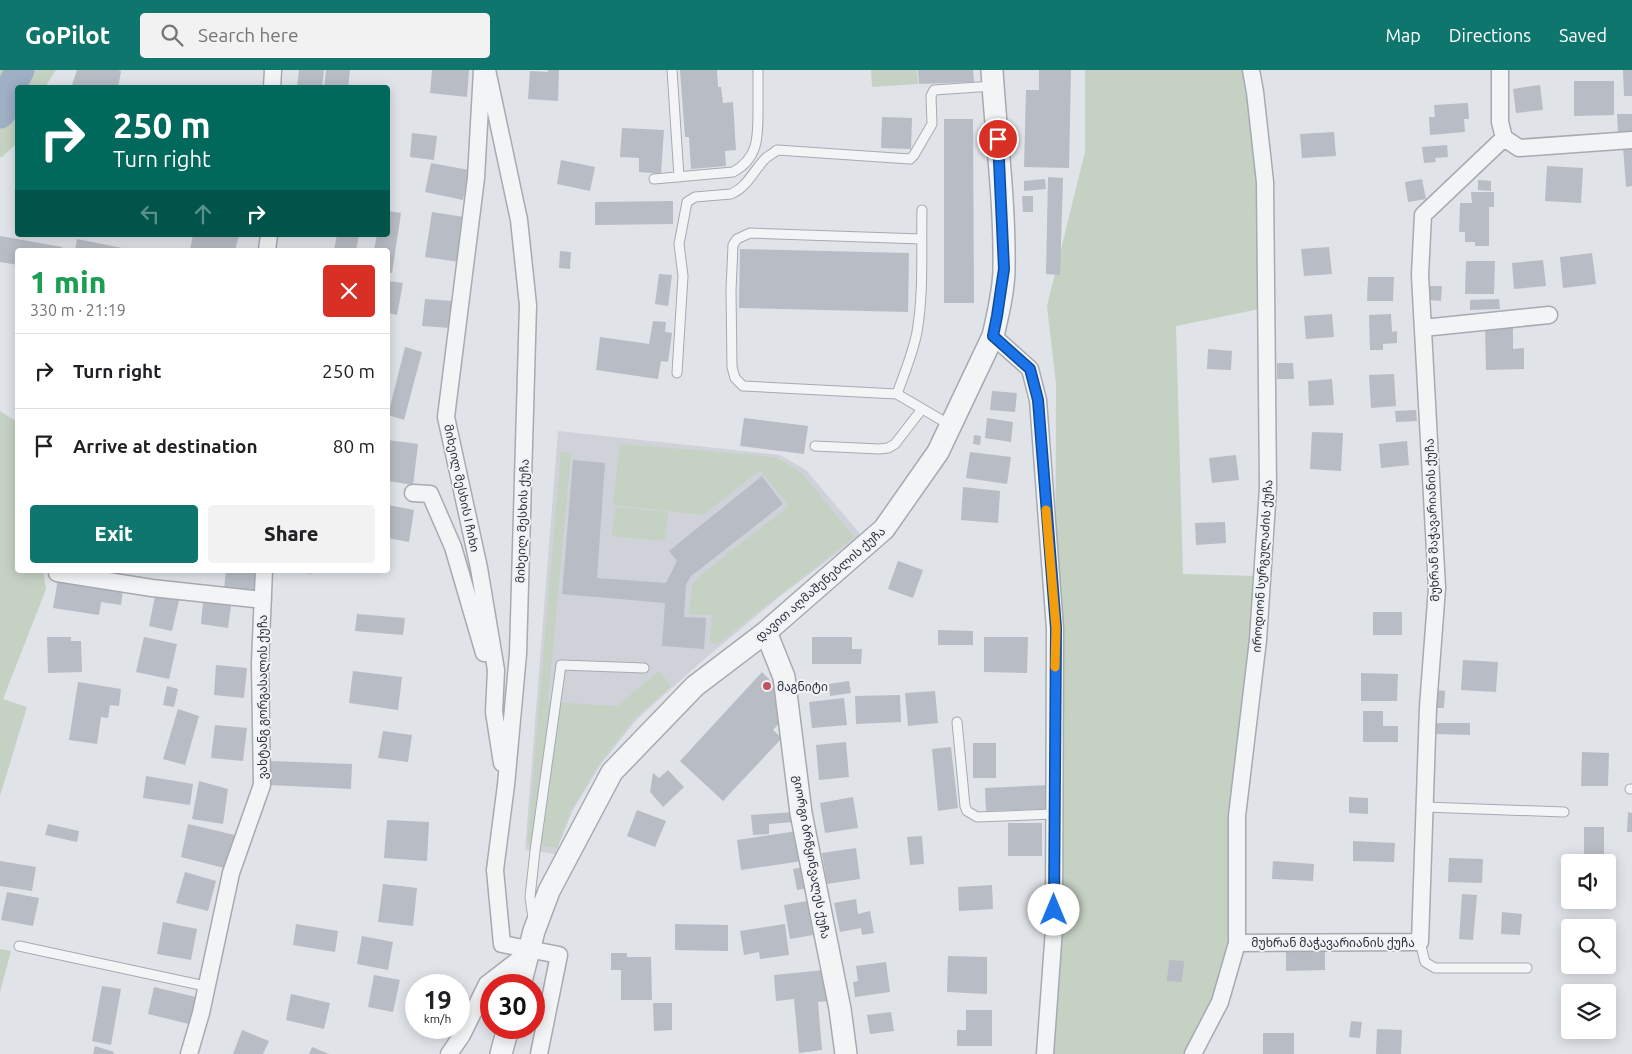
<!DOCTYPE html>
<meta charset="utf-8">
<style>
:root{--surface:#fff;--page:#f2f2f2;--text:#202124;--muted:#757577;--line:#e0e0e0;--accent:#0f766e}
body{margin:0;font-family:Ubuntu,"Noto Sans Georgian",sans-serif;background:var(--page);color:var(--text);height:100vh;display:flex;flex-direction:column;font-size:19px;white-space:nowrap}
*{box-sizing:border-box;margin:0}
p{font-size:16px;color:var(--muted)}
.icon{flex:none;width:28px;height:28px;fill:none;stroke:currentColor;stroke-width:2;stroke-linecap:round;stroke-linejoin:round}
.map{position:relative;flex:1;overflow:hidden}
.side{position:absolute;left:15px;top:178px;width:375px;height:325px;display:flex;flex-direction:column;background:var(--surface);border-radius:5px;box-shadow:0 2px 12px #0003}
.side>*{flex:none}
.guide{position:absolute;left:15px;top:15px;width:375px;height:152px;border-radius:5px;box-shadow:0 2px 12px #0003;background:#00695c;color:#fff;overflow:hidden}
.buttons{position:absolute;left:1561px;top:784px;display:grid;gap:10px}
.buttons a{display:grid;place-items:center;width:55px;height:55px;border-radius:5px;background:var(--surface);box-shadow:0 2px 12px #0003;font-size:25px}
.speed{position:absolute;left:405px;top:904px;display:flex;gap:10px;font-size:25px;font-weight:700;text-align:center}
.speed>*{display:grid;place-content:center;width:65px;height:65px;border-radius:50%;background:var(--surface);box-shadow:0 2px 12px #0003;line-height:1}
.speed small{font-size:12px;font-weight:400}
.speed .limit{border:8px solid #d22;background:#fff;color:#111}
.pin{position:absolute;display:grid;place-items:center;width:42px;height:42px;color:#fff;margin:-21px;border:2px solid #fff;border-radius:50%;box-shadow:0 1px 5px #0007}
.me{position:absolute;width:55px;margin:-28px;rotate:0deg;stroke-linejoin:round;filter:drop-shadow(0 0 4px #0008)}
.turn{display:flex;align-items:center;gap:18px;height:105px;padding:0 15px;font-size:22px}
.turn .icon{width:65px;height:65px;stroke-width:2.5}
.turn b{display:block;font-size:35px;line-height:42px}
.lanes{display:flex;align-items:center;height:48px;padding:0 15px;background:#0003;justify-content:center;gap:25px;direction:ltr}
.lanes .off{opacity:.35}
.round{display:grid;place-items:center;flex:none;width:52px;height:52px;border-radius:5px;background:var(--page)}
.overview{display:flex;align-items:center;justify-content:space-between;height:85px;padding:0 15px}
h1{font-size:30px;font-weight:800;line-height:38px;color:#1e9e55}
.action{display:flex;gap:10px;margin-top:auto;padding:10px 15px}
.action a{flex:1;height:58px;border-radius:5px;background:var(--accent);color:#fff;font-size:20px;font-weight:800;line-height:58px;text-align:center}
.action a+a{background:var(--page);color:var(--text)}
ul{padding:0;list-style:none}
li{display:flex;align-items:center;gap:15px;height:75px;padding:0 15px;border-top:1px solid var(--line)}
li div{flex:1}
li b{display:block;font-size:19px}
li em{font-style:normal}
header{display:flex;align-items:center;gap:30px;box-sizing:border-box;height:70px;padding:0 25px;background:var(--accent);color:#fff}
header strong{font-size:24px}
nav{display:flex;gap:28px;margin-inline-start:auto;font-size:18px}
.search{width:350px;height:45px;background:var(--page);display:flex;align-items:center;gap:12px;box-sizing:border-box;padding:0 18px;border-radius:5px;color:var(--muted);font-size:19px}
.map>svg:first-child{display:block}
.built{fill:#cfd2d9}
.green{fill:#c5d1c2}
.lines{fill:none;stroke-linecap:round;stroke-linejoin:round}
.river{stroke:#9fafc4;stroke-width:29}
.building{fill:#b8bcc4}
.service-casing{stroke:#a6aab1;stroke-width:11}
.minor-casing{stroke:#a6aab1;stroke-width:19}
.tertiary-casing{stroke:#a6aab1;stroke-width:24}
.service{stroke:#f3f4f6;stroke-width:9}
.minor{stroke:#f3f4f6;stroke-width:16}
.tertiary{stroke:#f3f4f6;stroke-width:21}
.route-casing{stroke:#114b97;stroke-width:12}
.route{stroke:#1a73e8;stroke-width:9}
.slow{stroke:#f59e0b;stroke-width:9}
.poi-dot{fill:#bf535e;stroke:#f0f2f5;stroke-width:2}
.labels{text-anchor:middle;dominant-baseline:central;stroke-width:4;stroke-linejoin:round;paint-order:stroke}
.street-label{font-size:12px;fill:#2b313d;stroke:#f0f2f5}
.poi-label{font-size:12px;fill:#2b313d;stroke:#f0f2f5;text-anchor:start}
</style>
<header>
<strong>GoPilot</strong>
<div class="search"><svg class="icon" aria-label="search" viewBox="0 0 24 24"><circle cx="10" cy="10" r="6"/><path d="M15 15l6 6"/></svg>Search here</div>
<nav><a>Map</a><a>Directions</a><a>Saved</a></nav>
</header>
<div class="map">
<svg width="1632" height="984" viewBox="0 0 1632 984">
<rect width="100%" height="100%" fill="#e0e3e8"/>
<path class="built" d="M558 361 780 385 806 400 861 465 779 527 701 592 637 649 601 694 573 740 555 784 525 780Z"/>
<path class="green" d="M0 0H56L45 17 18 18 17 73 2 87H0Z
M871 0H917L918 14 872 17Z
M1085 0H1249L1266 115 1264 238 1176 256 1183 504 1257 506 1226 916 1187 984H1048L1054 910 1056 314 1047 236 1085 82Z
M0 341 17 352 18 500H43L46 519 3 629 27 637 0 726Z
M620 374 775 387 802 403 854 467 716 575 710 572 712 545 689 544 692 516 697 508 789 436 760 400 703 445 613 435Z
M561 382 571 383 548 632 617 636 659 601 671 616 633 650 600 693 571 740 557 778 527 775Z
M615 437 668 442 665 471 612 466Z
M0 879 11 881 0 922Z"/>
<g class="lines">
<path class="river" d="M0 44 2 42 14 11 20 0"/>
</g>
<path class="building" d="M77 0H118L121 1 118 18H71Z
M299 0H324L322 18H297Z
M326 0H350L348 18H324Z
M432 0H469L467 27 430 23Z
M548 0H559L558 31 528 29 530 1 548 2Z
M680 0H717L718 17H721L723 33 733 32 736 80 725 81 726 96 691 99 689 67H685Z
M918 0H973L974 12 919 14Z
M1039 0H1071L1069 98 1024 97 1026 20H1039Z
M1623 0H1632V26H1624Z
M1574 11H1614V45L1574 46Z
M1540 15 1543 40 1516 43 1513 19Z
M1468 33 1469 49H1464L1465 62 1430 65 1429 47H1435L1434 35Z
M1617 44H1632V63H1618Z
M882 47 912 48 911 79 881 78Z
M944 49H973L974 233H944Z
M622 58 664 60 661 104 639 102V88L620 87Z
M1334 62 1336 86 1302 88 1300 64Z
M412 63 437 66 434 90 410 87Z
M1447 75 1448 87 1435 88 1436 92 1424 93 1422 77Z
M1632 76V116L1626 117 1623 77Z
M561 90 595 97 590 121 557 114Z
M431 93 469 100 463 130 425 122Z
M1547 96 1583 98 1581 133 1545 131Z
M1048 107 1063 108 1060 205 1046 204Z
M1045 109 1046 119 1024 121V111Z
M1422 109 1426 129 1408 132 1405 112Z
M1478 110 1491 111V121L1478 120Z
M1471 122H1494V137H1489V176H1475V172H1465V162H1459L1460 133H1472Z
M1022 126H1033V142H1023Z
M673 131V154L595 155V132Z
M388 141 401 143 392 203 388 202V180H374L377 165H388Z
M432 142 464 147 459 192 425 187Z
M193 165H236L239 166 235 180H190Z
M337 165H359L356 180H334Z
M0 166 62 177V180H18V195L0 192Z
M77 169 127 179V180H75Z
M1329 177 1332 204 1304 206 1301 179Z
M740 179 909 183 908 242 739 238Z
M560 181 571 182 570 199 559 198Z
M1592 183 1596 214 1563 218 1560 187Z
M1543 190 1546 216 1514 219 1512 193Z
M1466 191H1495L1494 224H1465Z
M659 204 672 205 668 236 655 234Z
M1368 207H1394L1393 231H1367Z
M388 211 403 213 397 245 388 243Z
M1428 216H1442L1441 231 1428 230Z
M425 229 452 231 450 258 422 256Z
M1499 229 1500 239 1470 240V230Z
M1332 244 1334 267 1306 269 1304 246Z
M1391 244 1392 262 1397 261V273L1383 274V280H1370L1369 245Z
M653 251 666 252 665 262 672 263 668 292 661 291 658 309 596 300 600 267 649 274Z
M1513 256V279L1524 278V299L1486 300 1485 257Z
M405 277 422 282 404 350 388 345Z
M1208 279 1232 281 1231 300 1207 299Z
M1277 293H1293L1294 309H1277Z
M1394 304 1396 336 1371 338 1369 305Z
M1332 309 1334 335 1309 336 1308 311Z
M992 321 1017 323 1015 342 990 340Z
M1416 340 1417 351 1396 352 1395 341Z
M744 348 808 356 804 384 740 376Z
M987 348 1013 352 1011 372 985 368Z
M1312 362 1343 363 1341 401 1310 399Z
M974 365 981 366 980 375 973 374Z
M388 370 418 374 413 415 388 411Z
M1407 371 1409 395 1381 398 1379 374Z
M970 382 1011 387 1007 414 966 408Z
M1236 385 1239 410 1212 413 1209 388Z
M573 390 605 393 597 508 666 513 677 491 669 481 762 406 783 434 690 507 686 515 684 547 706 548 704 579 662 576 665 533 562 524Z
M963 417 1000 421 998 453 961 450Z
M388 435 414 440 409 472 388 468Z
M1225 452 1226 473 1196 475 1195 453Z
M898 491 923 500 913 528 888 519Z
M226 500H257L256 520 224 519Z
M289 500H312L311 504Z
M58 509 123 519 121 535 101 532 99 545 53 538Z
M156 521 180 526 172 561 149 556Z
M203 532 231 536 228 558 201 554Z
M1373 542H1402V565H1373Z
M357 544 405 548 403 565 355 561Z
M938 560 973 561V575H938Z
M47 567H71V571H81L82 602 48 603Z
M144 567 177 574 169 609 136 602Z
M812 567H852V579H862L861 594H812Z
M984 567H1028L1027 603 984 602Z
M1463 590 1498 592 1496 622 1461 620Z
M216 595 247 598 244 628 214 625Z
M353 601 402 607 398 640 349 633Z
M762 602 776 616 783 649 773 660 782 668 723 731 680 691Z
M1361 603 1398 604 1397 631H1361Z
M849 611 851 623 830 626 829 614Z
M78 612 121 619 119 636 110 635 108 648 101 647 97 674 69 670Z
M167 616 178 619 174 637 163 635Z
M1437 620 1445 621 1444 638H1436Z
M935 621 938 653 908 656 905 623Z
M900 625 901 652 856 654 855 626Z
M844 628 847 655 812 658 809 632Z
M178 639 199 646 185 695 163 689Z
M1363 641H1383V656H1398V672H1363Z
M1435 653H1470V665L1435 664Z
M215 655 247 658 243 691 211 688Z
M383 661 412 665 408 692 378 688Z
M846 672 849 707 819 710 816 675Z
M973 673H996V708H973Z
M951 677 958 738 938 741 932 679Z
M1582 682 1609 683 1608 716H1581Z
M271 691 352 694 351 719 270 715Z
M668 700 684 717 663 737 650 722 653 703 659 708Z
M146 706 193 714 190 735 143 728Z
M199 711 228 719 223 754 192 749Z
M1049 715 1050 739 986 741 985 718Z
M853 727 858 758 825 763 820 733Z
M1349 727 1368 728V744L1349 743Z
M637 740 666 751 655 777 627 766Z
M793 742 794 752 769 754V764L753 765 751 745Z
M1628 742 1632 743V762H1627Z
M387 750 429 752 427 791 384 788Z
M1008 753H1042V786H1008Z
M48 754 79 761 77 772 45 765Z
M188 754 239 766 228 799 181 787Z
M1584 757H1604V792H1584Z
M797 761 802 791 741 800 737 770Z
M922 766 924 794 910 795 907 767Z
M1353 771 1395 773 1394 792 1353 791Z
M856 778 860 809 827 814 822 783Z
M1449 788 1483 789 1482 813 1448 812Z
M0 791 36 797 32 821 0 816Z
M1273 791 1314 794 1313 811 1272 809Z
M803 797 808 818 797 820 793 799Z
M185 802 216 811 208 841 176 833Z
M383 814 417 818 413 856 378 852Z
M992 815 993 839 959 841 958 817Z
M7 822 39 828 33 856 1 850Z
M1462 824 1477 825 1473 870 1459 869Z
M856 829 858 844 870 841 874 863 862 865 861 858 840 862 834 833Z
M807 831 813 865 790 869 784 835Z
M1502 842 1522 844 1520 865 1501 864Z
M163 852 197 859 191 890 157 884Z
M296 854 338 861 335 882 293 875Z
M675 854 728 855V881L675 880Z
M785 854 789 885 760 889 759 882 744 885 740 861Z
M362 866 393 872 388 900 357 894Z
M1325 881V900L1286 901V882Z
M611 883H627V887H651L652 930H621V900H611Z
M948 886 987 887V924L947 922Z
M1169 890 1184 891 1182 912 1167 911Z
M886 892 890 922 855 927 853 912 858 911 856 896Z
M824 900 828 931 818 932 822 980 799 983 794 929 776 931 774 905Z
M374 905 400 910 393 942 368 937Z
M102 916 121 919 111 975 92 971Z
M154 917 200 928 193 955 148 944Z
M291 924 330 933 324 959 286 950Z
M653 933H672V960L654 961Z
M966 940H992V976H957V960H966Z
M891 942 894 961 870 964 867 945Z
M1351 951 1362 952 1360 968 1349 967Z
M1377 959 1402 960 1401 984H1376Z
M242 960 269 971 263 984H233Z
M1263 963H1294V984H1263Z
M95 976 114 982 113 984H93Z
M312 977 329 984H309Z"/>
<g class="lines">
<g class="service-casing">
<path id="service" d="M672 0 679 107
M654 109 733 102C759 88 758 66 758 40 758 27 758 13 758 0
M922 140C921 180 924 221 917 262 913 283 904 304 897 324L950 355
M677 303 683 206 679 174 687 132 695 127 731 124C748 117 754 99 767 87 770 85 774 83 777 80L910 89 914 85 932 54 931 26 934 20 993 16
M897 324 743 316 735 308 732 297 731 220 733 175 737 169 750 163 921 169
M815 376 879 379 888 378 895 374 922 339
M957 652 965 736 967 741 977 747 1054 744
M1630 719H1632
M1425 737 1564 742
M533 848 530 827 535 781 561 595 644 598
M1420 872 1425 892 1435 898H1527
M19 876 205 916"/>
</g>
<g class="minor-casing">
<path id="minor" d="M482 0 476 108 446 347 479 498 496 600 494 642 502 693
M487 0 519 150 528 235 518 584 506 715 495 800 502 874 559 885 539 984
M1500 0V52L1504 68
M272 18 273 0
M1504 68 1519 78 1632 70
M267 180 269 165
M1423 258 1549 245
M993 266 1030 299 1038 330 1055 559 1054 859 1045 984
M413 423 430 424 453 477 484 583
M57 503 152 518 263 530
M1237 873 1420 872 1428 637 1437 518 1420 205 1423 145 1504 68
M189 984 201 943 231 803 262 715 260 593 264 500
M449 984 462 965 487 914 530 881
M1193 984 1220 932 1237 873V746L1258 570 1268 418 1265 112 1255 22 1251 0"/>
</g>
<g class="tertiary-casing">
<path id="tertiary" d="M766 562 784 607 801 743 840 939 846 984
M520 915 534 861 549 821 612 702 695 616 766 562 884 459 938 382 993 266C998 244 1004 220 1004 198 1005 132 996 66 992 0
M501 984 508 958"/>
</g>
<use href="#service" class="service"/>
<use href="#minor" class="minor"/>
<use href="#tertiary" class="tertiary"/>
</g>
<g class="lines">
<g class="route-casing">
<path id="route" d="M998 69 1004 199 997 246 993 266 1030 299 1038 330 1056 558 1054 840"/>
</g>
<use href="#route" class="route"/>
<path class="slow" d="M1046 440 1056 558 1055 597"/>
</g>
<circle class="poi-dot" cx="767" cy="616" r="5"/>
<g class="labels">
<g class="street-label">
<text transform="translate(462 418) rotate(78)">მიხეილ მესხის I ჩიხი</text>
<text transform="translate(1432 450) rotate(-92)">მუხრან მაჭავარიანის ქუჩა</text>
<text transform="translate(522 451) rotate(-88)">მიხეილ მესხის ქუჩა</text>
<text transform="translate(1262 496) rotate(-86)">იროდიონ სურგულაძის ქუჩა</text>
<text transform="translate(820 514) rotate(-41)">დავით აღმაშენებლის ქუჩა</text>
<text transform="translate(262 627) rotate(-90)">ვახტანგ გორგასალის ქუჩა</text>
<text transform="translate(812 787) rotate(80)">გიორგი ბრწყინვალეს ქუჩა</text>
<text x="1333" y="872">მუხრან მაჭავარიანის ქუჩა</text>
</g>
<g class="poi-label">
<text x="777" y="616">მაგნიტი</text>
</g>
</g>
</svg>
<div class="buttons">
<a><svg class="icon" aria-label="sound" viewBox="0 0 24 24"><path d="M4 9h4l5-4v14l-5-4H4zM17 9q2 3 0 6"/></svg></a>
<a><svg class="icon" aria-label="search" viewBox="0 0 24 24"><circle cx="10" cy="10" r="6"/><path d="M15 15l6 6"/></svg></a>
<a><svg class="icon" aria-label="layers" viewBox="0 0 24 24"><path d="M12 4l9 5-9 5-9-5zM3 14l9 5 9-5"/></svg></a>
</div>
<div class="speed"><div>19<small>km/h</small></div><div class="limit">30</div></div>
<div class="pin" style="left:998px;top:69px;background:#d93025"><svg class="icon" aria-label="arrive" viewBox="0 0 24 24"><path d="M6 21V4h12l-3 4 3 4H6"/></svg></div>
<svg class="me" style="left:1054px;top:840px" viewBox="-20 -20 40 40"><circle r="19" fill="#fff"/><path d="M0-13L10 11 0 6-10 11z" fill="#1a73e8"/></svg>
<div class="guide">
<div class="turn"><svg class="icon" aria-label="right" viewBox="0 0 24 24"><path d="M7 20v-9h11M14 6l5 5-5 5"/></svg><div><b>250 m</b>Turn right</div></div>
<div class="lanes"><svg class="icon off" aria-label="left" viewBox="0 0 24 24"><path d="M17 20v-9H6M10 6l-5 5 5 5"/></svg><svg class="icon off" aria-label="ahead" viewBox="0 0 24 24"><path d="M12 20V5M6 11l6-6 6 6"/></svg><svg class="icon" aria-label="right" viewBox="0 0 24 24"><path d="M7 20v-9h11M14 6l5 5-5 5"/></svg></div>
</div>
<section class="side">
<div class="overview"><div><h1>1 min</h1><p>330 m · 21:19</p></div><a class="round" style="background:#d93025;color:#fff"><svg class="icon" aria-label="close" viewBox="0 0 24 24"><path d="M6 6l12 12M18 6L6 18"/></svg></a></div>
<ul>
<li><svg class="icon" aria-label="right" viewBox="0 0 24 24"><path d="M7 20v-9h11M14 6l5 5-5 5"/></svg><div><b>Turn right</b></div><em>250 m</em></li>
<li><svg class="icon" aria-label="arrive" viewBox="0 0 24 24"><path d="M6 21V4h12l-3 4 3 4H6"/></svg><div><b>Arrive at destination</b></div><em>80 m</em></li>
</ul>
<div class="action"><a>Exit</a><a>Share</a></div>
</section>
</div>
